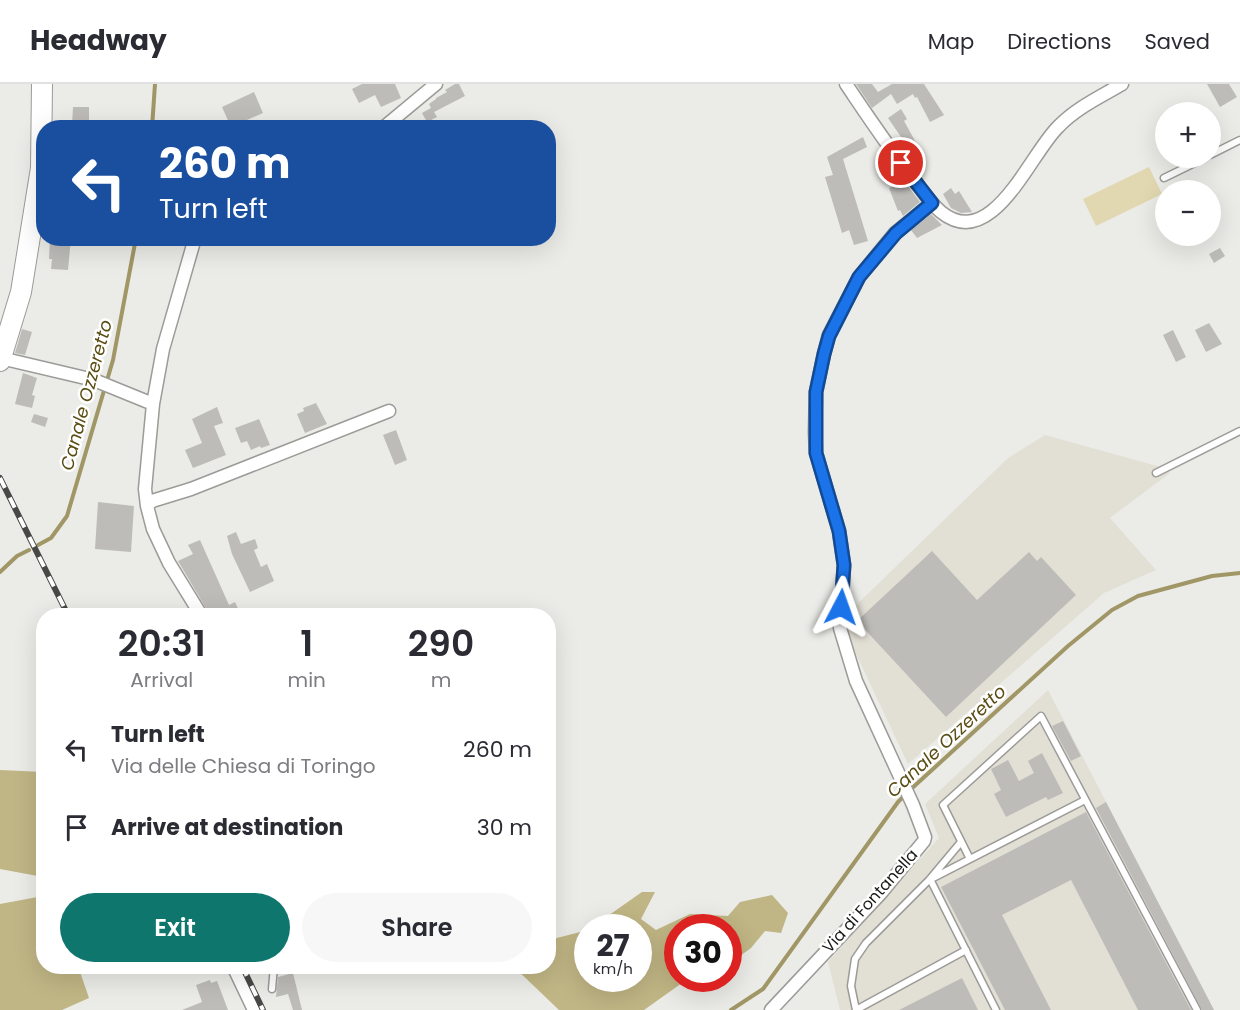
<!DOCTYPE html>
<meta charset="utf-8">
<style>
:root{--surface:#fff;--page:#f7f7f7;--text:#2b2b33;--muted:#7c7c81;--line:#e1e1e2;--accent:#0f766e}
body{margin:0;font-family:Poppins,sans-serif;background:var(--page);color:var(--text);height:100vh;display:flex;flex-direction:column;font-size:22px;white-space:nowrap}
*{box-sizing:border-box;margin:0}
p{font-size:20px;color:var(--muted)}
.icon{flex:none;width:33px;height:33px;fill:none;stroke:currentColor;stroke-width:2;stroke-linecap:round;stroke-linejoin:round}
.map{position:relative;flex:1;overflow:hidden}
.panel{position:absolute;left:36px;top:524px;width:520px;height:366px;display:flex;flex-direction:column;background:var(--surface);border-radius:24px;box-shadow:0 6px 24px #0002}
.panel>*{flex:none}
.guide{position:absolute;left:36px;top:36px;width:520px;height:126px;border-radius:24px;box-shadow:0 6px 24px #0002;background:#1a4fa0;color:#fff;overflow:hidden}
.buttons{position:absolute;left:1155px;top:18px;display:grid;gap:12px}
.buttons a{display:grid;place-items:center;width:66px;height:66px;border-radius:50%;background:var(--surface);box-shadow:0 6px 24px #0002;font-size:30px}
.speed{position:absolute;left:574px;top:830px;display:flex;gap:12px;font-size:30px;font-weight:700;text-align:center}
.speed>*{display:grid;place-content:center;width:78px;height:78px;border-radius:50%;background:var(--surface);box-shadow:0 6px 24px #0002;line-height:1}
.speed small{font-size:15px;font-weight:400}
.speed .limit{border:9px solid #d22;background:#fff;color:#111}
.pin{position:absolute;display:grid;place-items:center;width:51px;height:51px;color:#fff;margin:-26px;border:3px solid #fff;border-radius:50%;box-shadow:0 2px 6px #0007}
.me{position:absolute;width:66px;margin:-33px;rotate:4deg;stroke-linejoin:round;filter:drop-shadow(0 0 4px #0008)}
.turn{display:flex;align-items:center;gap:21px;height:126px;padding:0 24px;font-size:27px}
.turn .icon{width:78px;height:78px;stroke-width:2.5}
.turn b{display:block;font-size:42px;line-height:51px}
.eta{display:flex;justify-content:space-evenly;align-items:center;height:102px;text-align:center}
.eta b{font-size:36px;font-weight:600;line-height:42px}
.cta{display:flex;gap:12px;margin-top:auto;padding:12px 24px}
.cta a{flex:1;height:69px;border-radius:36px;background:var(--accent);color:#fff;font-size:24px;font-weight:600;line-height:69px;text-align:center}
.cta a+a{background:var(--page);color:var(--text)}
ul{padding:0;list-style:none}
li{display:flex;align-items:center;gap:18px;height:78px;padding:0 24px}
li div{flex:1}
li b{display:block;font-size:22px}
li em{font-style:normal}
header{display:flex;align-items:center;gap:36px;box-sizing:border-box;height:84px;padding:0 30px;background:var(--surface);border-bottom:2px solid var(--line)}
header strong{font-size:28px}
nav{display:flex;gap:33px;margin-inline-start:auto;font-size:21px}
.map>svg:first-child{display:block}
.built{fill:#e2e0d5}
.green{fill:#e1d8b1}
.forest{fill:#c0b584}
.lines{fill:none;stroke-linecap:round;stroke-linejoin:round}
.stream{stroke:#a09666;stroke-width:4}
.building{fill:#bdbcb9}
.lane-casing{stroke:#9c9b98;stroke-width:9}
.street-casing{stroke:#9c9b98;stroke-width:15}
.primary-casing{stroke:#9c9b98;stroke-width:22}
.lane{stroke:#fff;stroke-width:6}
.street{stroke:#fff;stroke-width:12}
.primary{stroke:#fff;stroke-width:20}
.rail-casing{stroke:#484846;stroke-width:6}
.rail{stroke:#fff;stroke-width:4;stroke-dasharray:11;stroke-linecap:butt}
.route-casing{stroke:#114b97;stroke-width:15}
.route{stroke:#1a73e8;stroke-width:10}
.labels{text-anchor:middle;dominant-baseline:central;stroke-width:5;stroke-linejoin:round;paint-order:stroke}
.street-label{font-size:16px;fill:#181817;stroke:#fff}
.water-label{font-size:18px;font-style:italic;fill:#5a4d13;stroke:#fff}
</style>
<header>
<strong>Headway</strong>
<nav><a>Map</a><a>Directions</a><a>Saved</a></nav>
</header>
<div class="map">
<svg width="1240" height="926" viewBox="0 0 1240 926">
<rect width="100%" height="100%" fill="#ebebe7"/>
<path class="built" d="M1045 351 1157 382 1170 389 1110 434 1156 486 1104 509 908 680 850 557 846 531 1008 374Z
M1048 606 1214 926H840L828 878 939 754 925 720Z"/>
<path class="green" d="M1149 83 1162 110 1096 142 1083 115Z"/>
<path class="forest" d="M0 686 43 688V793L0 785Z
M642 808H655L641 835 656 846 690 830 728 832 740 818 772 811 788 829 781 849 765 847 751 864 729 880V843H678V894H689L644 926H559L513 882H549V856L588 846V894H639V843H592Z
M43 812 44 882H78L89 914 62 926H0V820Z"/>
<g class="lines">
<path class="stream" d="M152 44 155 0
M38 461 51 454 67 432 113 276 136 154
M0 488 17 472 29 466
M910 706 1068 562 1112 526 1138 512 1212 492 1240 489
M731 926 763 905 898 718 905 711"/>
</g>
<path class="building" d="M362 0H395L401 14 381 23 375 11 359 19 352 5Z
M455 0H459L465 12 434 28 437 33 427 38 422 29 431 24 429 20 436 15V14L447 8 445 6Z
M856 0H872L878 8 892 0H924L944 31 930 38 917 13 915 14 913 10 897 20 891 10 872 24Z
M1207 0H1229L1237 13 1220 23Z
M254 8 263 29 231 43 222 23Z
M73 23H89V41H72Z
M901 25 907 35 904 37 919 64 906 71 895 56 901 53 888 34Z
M863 53 867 63 843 75 868 157 854 161 849 146 842 149 825 93 833 91 827 73Z
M905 98 920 118 903 132 900 126 898 127 889 104Z
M951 104 955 110 959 107 972 128 961 129 951 124 943 110Z
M931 130 942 141 917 154 911 146Z
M50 154H71L68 186 51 185 52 175H49Z
M1220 164 1225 172 1214 179 1209 170Z
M1209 239 1222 260 1206 268 1195 246Z
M22 245 32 248 25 271 15 269Z
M1173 246 1186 273 1176 278 1163 251Z
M23 289 37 294 32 311 35 312 32 324 15 320Z
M316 319 327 340 305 349 297 330 304 327 303 324Z
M217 323 223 339 214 342 226 371 193 384 185 366 202 359 192 335Z
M34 330 48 334 45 343 31 338Z
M259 335 270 361 261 364 260 362 251 366 247 357 241 359 235 344Z
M396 346 407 376 395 381 383 351Z
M98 418 134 422 131 468 95 465Z
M236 448 241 460 255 455 258 464 254 466 261 483 267 480 274 497 250 508 232 470 227 452Z
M200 456 229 521 235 518 241 531H210L178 477 193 470 188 461Z
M932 467 977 516 1029 468 1037 477 1041 473 1076 511 946 633 857 537Z
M1063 637 1081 672 1071 677 1052 642Z
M1042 669 1063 709 1048 716 1046 713 1006 733 994 710 1001 706 991 685 1008 676 1019 697 1034 689 1028 677Z
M1106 718 1214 926H1202L1096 724Z
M1086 728 1191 926H1138L1071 796 1002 831 1051 926H1005L941 803Z
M293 889 302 926H293L288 910 276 913 278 893Z
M962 894 978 926H899Z
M210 896 211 899 217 897 228 926H182L202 918 196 901Z"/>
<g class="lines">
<g class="lane-casing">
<path id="lane" d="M1210 71 1240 56
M1164 94 1205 74
M1156 389 1240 347
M970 775 943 721 1041 632 1197 926
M933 794 1085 716
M930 795 996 926
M272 905 274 882
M856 926 851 902 855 875 866 859 930 795 961 758
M856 926 966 866"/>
</g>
<g class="street-casing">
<path id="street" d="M846 0C867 31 888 63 912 93 921 105 929 118 941 128 992 169 1030 70 1058 43 1076 24 1100 13 1122 0
M383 44 436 0
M195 154 163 265 153 320 145 405 147 422 153 445 169 479 201 531
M1 274 94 296 153 320
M147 422 152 417 191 405 389 327
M233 882 254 926
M771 926 881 809 924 757 925 753 913 721 856 597 840 544 844 481 839 447 816 369 815 348 816 308 824 270 829 251 859 193 895 149 932 119"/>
</g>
<g class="primary-casing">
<path id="primary" d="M0 277 21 208 41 84 42 0"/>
</g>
<use href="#lane" class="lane"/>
<use href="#street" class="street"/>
<use href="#primary" class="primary"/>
<g class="rail-casing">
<path id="rail" d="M0 394 68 531
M242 882 263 926"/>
</g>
<use href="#rail" class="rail"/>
</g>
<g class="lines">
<g class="route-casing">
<path id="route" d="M841 523 844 481 839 447 816 369V308L824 270 829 252 859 193 896 149 932 119 901 79"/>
</g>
<use href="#route" class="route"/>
</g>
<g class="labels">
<g class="street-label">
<text transform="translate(870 817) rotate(-48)">Via di Fontanella</text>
</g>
<g class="water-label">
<text transform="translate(86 311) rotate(-75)">Canale Ozzeretto</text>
<text transform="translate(946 657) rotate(-43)">Canale Ozzeretto</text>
</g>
</g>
</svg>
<div class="buttons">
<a>+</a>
<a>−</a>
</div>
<div class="speed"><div>27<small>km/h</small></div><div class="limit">30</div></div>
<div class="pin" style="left:901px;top:79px;background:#d93025"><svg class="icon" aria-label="arrive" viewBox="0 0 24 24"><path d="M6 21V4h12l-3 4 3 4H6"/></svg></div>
<svg class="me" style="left:841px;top:523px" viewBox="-20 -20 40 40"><path d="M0-17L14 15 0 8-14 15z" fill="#1a73e8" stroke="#fff" stroke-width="4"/></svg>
<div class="guide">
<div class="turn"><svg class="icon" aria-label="left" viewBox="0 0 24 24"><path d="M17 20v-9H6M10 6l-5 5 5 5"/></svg><div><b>260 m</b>Turn left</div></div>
</div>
<section class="panel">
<div class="eta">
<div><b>20:31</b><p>Arrival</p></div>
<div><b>1</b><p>min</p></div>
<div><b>290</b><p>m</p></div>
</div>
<ul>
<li><svg class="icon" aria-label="left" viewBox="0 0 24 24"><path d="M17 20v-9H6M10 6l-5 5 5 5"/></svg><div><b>Turn left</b><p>Via delle Chiesa di Toringo</p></div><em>260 m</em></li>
<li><svg class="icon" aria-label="arrive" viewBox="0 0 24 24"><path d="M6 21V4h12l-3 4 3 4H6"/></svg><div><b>Arrive at destination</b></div><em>30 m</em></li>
</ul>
<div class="cta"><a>Exit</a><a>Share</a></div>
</section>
</div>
